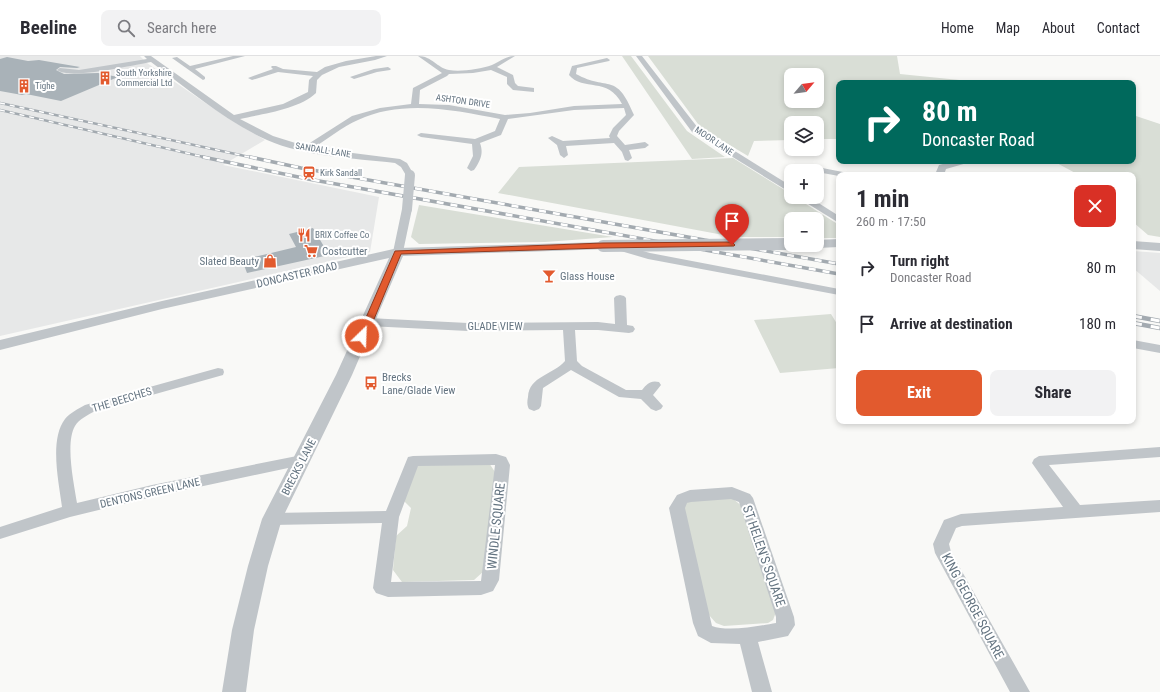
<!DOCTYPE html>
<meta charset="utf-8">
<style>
:root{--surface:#fff;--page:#f2f2f3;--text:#2b2b33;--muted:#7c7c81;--line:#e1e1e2;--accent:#e25a2e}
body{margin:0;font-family:"Roboto Condensed",sans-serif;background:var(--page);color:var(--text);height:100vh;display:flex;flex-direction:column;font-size:15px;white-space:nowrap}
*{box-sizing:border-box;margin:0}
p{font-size:13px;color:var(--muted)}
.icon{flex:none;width:22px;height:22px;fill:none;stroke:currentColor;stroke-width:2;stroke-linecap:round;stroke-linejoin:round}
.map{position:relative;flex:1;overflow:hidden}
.side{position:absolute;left:836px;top:116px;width:300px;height:252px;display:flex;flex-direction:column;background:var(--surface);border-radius:8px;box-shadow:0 2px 6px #0003}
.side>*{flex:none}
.hud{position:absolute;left:836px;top:24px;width:300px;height:84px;border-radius:8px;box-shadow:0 2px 6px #0003;background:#00695c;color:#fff;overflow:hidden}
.needle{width:26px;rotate:61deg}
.fabs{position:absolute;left:784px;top:12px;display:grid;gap:8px}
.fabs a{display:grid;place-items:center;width:40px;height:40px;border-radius:8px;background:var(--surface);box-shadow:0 2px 6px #0003;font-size:20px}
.pin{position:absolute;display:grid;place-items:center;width:34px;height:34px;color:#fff;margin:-41px -17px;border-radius:50% 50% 50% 0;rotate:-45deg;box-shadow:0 0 4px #0007}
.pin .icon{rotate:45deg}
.me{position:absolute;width:44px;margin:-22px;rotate:24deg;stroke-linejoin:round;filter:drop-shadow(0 0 3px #0008)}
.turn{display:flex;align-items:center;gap:14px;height:84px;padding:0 20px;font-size:18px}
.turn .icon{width:52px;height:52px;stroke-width:2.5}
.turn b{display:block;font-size:28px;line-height:34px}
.round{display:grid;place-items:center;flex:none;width:42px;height:42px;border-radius:8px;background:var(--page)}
.headline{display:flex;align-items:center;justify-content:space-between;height:68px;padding:0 20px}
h1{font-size:24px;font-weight:700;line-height:30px}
.button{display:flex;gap:8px;margin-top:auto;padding:8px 20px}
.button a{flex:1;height:46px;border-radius:8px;background:var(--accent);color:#fff;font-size:16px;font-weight:700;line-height:46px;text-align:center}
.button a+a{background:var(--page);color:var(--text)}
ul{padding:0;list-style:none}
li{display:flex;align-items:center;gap:12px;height:56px;padding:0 20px}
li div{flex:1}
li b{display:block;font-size:15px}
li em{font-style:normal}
header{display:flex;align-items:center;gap:24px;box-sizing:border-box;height:56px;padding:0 20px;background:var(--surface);border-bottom:1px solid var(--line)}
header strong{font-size:19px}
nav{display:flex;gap:22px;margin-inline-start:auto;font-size:14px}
.search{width:280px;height:36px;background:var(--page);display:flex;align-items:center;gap:10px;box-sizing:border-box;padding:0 14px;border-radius:8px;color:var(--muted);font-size:15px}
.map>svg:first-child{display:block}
.built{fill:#e7e8e8}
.green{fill:#d9ded6;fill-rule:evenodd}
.building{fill:#a9b2b8}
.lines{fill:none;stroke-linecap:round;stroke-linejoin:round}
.minor{fill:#c0c5c9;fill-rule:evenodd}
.tertiary{fill:#c0c5c9;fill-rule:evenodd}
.rail-far2-casing{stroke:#a3aab0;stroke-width:2.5}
.rail-far1-casing{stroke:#a3aab0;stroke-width:3.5}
.rail-casing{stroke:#a3aab0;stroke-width:4.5}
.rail-far2{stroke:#fff;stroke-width:1.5;stroke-dasharray:5;stroke-linecap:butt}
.rail-far1{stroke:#fff;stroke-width:2.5;stroke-dasharray:7;stroke-linecap:butt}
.rail{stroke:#fff;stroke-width:3;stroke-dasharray:9;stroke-linecap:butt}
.minor-bridge{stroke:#c0c5c9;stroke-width:10}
.tertiary-bridge{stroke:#c0c5c9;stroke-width:12}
.route{fill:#e25a2e;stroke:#933a1e}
.labels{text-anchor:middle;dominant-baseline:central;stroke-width:4;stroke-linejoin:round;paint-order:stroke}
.far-poi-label{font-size:9px;fill:#647481;stroke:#fff;text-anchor:start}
.far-street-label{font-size:9px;fill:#647481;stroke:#fff}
.poi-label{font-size:11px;fill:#647481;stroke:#fff;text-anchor:start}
.street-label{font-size:11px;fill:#647481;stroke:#fff}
.near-street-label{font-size:13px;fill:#647481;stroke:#fff}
</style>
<header>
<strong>Beeline</strong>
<div class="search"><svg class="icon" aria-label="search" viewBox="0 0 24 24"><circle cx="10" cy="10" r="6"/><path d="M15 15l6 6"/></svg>Search here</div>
<nav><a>Home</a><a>Map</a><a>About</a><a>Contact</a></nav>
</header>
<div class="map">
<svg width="1160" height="636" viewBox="0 0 1160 636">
<rect width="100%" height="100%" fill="#f9f9f7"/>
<path class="built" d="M0 0H140L147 7 229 63 265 84 223 109 379 141 370 196 0 280Z
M1133 195 1160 197V235L1133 212Z"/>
<path class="green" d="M622 0H631L687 75 725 101 692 103Z
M648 0H897L900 18 989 27H839V83H817V67H791V84L754 85 748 100 701 72ZM791 19H817V45H791Z
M1133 59 1160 68V181L1148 179 1133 166V119H1079L1053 105H1133Z
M733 102 791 138V141H795L839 169V182H817V163H791V181H734L498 137 519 111Z
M419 149 613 181 545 186 419 188 411 181Z
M831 258 839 271V312L780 317 754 264Z
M489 407 495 416 484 515 474 524 402 526 393 514 396 480 407 470 411 452 404 445 416 411 420 409Z
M732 442 743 451 776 556 773 564 768 567 724 570 716 567 708 558 684 455 685 448 690 445Z"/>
<path class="building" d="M7 1 28 5 39 4 80 11 77 12 60 11 56 14 64 18 98 17 118 21 61 45 26 38 22 39 0 35V3Z
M313 172 329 199 247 217 242 204 296 191 289 178Z"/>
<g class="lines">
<path class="minor" d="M144 0H151L234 59 283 48 308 36 309 24 313 20 278 16 252 24 248 22 273 13 271 11 272 10H276L283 13 317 16 325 11 346 5 376 0H387L375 4 339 11 322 19 317 24 316 37C300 53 262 58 240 63L273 80 305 90 352 60 380 52 411 48 413 32 442 17 418 0C432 0 437 12 449 14 461 16 480 13 492 9 501 5 506 0 515 0L497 11 513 19 515 27 518 30 534 32V36L513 34 507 28V21L491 14 473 17 449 18 447 20 420 34 419 48 449 49 505 59 530 57 574 50 622 48C608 20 583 36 569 19L572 10 607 2 610 4 609 5 577 12 576 18C609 36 616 15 634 59L619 75 617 80 625 89 645 86 649 89 645 92 629 94 632 102 628 105 625 104 622 96 614 87 566 90 568 99 564 102 560 99 557 89 548 82 552 80 563 85 610 82 609 80 613 72 626 59 624 52 574 54 508 63 501 79 480 87C484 98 480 105 474 114L471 115 467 112 473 100 472 88 421 81 417 79 421 77 475 83 495 75 500 63C455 54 402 43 358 64 342 71 328 83 313 92L400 103 407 107 414 119 410 122 407 121 401 111 395 107C352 102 306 101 267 84 225 65 188 33 151 6 133 9 70 24 57 14L60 12 79 14 147 3Z
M233 0H245L195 13 205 21V23L203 24 172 2 177 1 190 10Z
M636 0H642L698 72 791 130V137L692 76Z
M388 11 391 13 390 14 377 16 354 23 350 21 374 13Z
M954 105H968L967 107 946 113 945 116 947 119H938L936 116 939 109Z
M812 110 848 117 849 119 839 120 817 116V115H809L808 113 809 111Z
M797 141H809L839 160V167Z
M407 150 412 153 403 196 398 199 393 196 402 153Z
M618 188 650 197 839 233V239L648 203 614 193 613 191Z
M620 239 624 240 626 242 627 269 633 270 635 273 633 276 629 277 598 274H575L577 305 582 310 626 334H642C647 328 650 324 659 326L661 329 653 339 663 350 661 353 656 355 651 353 641 343 619 341 571 314 543 332 541 350 539 353 534 355 529 353C527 349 527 346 528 341 529 320 553 319 565 305L563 274 468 275 368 270 364 269 362 266 364 263 368 262 468 267 598 266 615 268 614 242 616 240Z
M1133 284 1160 289V297L1133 292Z
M218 312 223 313 224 316 223 319 95 355C88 359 79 363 75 370 65 387 74 428 77 447L152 429 302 399 307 400 309 404 307 408 152 441 70 461 0 483V471L62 451C59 427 49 384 65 363 70 357 78 353 85 349Z
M1160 391V401L1049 409 1080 449 1160 444V456L962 470 956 472 949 488 951 496 1030 636H1010L935 497 933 488 944 464 961 458 1063 451 1032 407 1034 403 1039 400Z
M496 398 506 401 510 409 499 524 493 535 481 539 388 541 376 537 373 532 382 467 272 469 266 467 264 463 266 459 272 457 386 455 408 401 413 400ZM495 409 481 525 391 526 399 461 418 410Z
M732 431 750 438 753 442 794 561 795 569 788 580 758 586 772 636H752L740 588 711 587 698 580 693 567 669 452 677 439 690 434ZM731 443 739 446 776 561V567C759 570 728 576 712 570L685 452 687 447 691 446Z"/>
<path class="tertiary" d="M839 183V191L817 192 811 189H817V184Z
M1133 185 1160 187V195L1133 193Z
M603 186 608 187 609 190 608 193 403 200 352 319 282 463 268 510 254 574 246 636H222L232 574 248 510 262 463 336 319 389 202 162 253 0 294V284L162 245 398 192Z"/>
<g class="rail-far2-casing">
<path id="rail-far2" d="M0 47 254 102
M0 54 208 102"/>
</g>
<g class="rail-far1-casing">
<path id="rail-far1" d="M203 101 308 123 839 218
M250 101 301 112 839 208"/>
</g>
<g class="rail-casing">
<path id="rail" d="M1133 260 1160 265
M1133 267 1160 272"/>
</g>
<use href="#rail-far2" class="rail-far2"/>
<use href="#rail-far1" class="rail-far1"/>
<use href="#rail" class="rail"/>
<path class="minor-bridge" d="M407 153 410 119"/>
<path class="tertiary-bridge" d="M603 190 791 188"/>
</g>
<path class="route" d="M732 186 735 189 734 190 603 192 401 198 367 280 362 282 358 280 395 195 603 187Z"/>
<defs>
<g id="building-bare" transform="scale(1.08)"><path d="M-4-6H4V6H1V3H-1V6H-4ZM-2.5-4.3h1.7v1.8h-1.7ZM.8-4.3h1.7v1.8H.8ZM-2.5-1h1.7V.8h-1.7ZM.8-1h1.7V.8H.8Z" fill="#e25a2e" stroke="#fff" stroke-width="2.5" paint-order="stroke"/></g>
<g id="station-bare" transform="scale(1.08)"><path d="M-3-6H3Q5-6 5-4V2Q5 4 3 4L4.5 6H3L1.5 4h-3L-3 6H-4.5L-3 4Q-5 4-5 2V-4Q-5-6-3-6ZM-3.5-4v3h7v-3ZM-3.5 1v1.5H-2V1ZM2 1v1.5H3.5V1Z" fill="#e25a2e" stroke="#fff" stroke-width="2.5" paint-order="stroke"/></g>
<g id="restaurant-bare" transform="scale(1.08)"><path d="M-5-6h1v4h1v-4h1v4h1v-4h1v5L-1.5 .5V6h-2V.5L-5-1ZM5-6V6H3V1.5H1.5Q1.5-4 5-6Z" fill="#e25a2e" stroke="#fff" stroke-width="2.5" paint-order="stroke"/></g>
<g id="supermarket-bare" transform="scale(1.08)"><path d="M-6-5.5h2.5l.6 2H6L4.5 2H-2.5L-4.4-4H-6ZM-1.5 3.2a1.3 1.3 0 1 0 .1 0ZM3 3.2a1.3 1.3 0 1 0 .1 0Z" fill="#e25a2e" stroke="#fff" stroke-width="2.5" paint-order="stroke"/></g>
<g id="shop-bare" transform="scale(1.08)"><path d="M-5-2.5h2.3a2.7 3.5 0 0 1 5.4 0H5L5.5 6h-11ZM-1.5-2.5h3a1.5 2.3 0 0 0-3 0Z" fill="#e25a2e" stroke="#fff" stroke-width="2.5" paint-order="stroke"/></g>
<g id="bar-bare" transform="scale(1.08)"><path d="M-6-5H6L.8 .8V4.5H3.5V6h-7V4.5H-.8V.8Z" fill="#e25a2e" stroke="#fff" stroke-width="2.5" paint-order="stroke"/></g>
<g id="bus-bare" transform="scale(1.08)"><path d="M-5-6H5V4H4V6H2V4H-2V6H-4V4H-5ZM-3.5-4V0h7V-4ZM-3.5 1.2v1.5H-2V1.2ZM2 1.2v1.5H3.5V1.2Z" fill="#e25a2e" stroke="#fff" stroke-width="2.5" paint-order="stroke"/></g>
</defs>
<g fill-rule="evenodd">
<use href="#building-bare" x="105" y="22"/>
<use href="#building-bare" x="24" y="30"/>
<use href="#station-bare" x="309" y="117"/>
<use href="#restaurant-bare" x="304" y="179"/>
<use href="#supermarket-bare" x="311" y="195"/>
<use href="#shop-bare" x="270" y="205"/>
<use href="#bar-bare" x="549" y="220"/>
<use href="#bus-bare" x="371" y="327"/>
</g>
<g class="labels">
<g class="far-poi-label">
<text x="116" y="17">South Yorkshire<tspan x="116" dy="10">Commercial Ltd</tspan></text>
<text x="35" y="30">Tighe</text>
<text x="320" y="117">Kirk Sandall</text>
<text x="315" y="179">BRIX Coffee Co</text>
</g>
<g class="far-street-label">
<text transform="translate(463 45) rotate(8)">ASHTON DRIVE</text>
<text transform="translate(714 85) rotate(34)">MOOR LANE</text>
<text transform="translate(323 94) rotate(9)">SANDALL LANE</text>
</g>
<g class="poi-label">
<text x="322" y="195">Costcutter</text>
<text x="259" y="205" text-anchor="end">Slated Beauty</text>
<text x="560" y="220">Glass House</text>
<text x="382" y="321">Brecks<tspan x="382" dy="13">Lane/Glade View</tspan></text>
</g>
<g class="street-label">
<text transform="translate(297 219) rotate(-13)">DONCASTER ROAD</text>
<text x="495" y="270">GLADE VIEW</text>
<text transform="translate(122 344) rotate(-17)">THE BEECHES</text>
<text transform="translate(299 411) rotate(-63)">BRECKS LANE</text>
<text transform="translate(150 437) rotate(-13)">DENTONS GREEN LANE</text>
</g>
<g class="near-street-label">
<text transform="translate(496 470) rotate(-84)">WINDLE SQUARE</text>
<text transform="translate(764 500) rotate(71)">ST HELEN'S SQUARE</text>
<text transform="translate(973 550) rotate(62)">KING GEORGE SQUARE</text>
</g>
</g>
</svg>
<div class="fabs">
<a><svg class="needle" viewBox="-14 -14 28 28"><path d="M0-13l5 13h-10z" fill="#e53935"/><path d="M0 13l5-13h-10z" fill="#7c7c81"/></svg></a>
<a><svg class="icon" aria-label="layers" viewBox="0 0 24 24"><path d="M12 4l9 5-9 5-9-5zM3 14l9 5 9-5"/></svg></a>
<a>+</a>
<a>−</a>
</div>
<div class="pin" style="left:732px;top:189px;background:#d93025"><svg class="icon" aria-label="arrive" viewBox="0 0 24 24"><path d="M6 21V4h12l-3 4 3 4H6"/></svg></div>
<svg class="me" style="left:362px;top:280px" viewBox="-20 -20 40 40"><circle r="17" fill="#e25a2e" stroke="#fff" stroke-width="3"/><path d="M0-11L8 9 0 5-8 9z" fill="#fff"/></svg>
<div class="hud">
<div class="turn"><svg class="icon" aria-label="right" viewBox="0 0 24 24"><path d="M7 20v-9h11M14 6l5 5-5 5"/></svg><div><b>80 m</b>Doncaster Road</div></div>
</div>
<section class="side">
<div class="headline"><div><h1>1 min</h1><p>260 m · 17:50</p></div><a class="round" style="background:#d93025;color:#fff"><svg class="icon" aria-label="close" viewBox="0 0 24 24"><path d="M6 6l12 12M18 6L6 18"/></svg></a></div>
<ul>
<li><svg class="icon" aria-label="right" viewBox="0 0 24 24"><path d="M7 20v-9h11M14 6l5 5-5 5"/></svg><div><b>Turn right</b><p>Doncaster Road</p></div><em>80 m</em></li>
<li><svg class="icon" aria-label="arrive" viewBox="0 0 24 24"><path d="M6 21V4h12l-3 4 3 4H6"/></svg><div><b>Arrive at destination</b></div><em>180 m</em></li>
</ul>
<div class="button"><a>Exit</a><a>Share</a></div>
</section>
</div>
